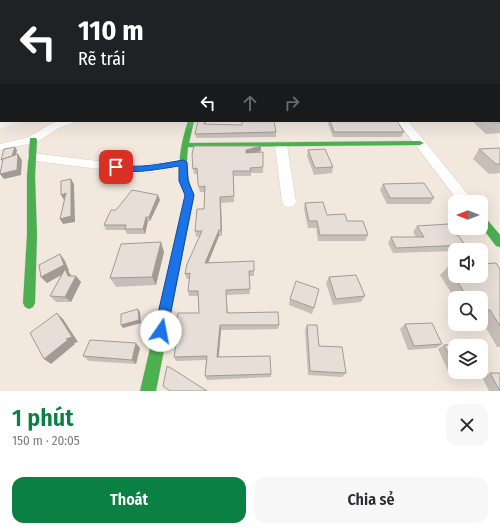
<!DOCTYPE html>
<html lang="vi">
<meta charset="utf-8">
<style>
:root{--surface:#fff;--page:#f7f7f7;--text:#2b2b33;--muted:#7c7c81;--accent:#0b8043}
body{margin:0;font-family:"Fira Sans Condensed",sans-serif;background:var(--page);color:var(--text);height:100vh;display:flex;flex-direction:column;font-size:15px;white-space:nowrap}
*{box-sizing:border-box;margin:0}
p{font-size:13px;color:var(--muted)}
.icon{flex:none;width:22px;height:22px;fill:none;stroke:currentColor;stroke-width:2;stroke-linecap:round;stroke-linejoin:round}
.map{position:relative;height:391px;overflow:hidden}
.sheet{display:flex;flex-direction:column;background:var(--surface);flex:1}
.sheet>*{flex:none}
.banner{position:absolute;left:0px;top:0px;width:500px;height:122px;box-shadow:0 4px 16px #0002;background:#202124;color:#fff;overflow:hidden}
.needle{width:26px;rotate:270deg}
.buttons{position:absolute;left:448px;top:195px;display:grid;gap:8px}
.buttons a{display:grid;place-items:center;width:40px;height:40px;border-radius:8px;background:var(--surface);box-shadow:0 4px 16px #0002;font-size:20px}
.pin{position:absolute;display:grid;place-items:center;width:34px;height:34px;color:#fff;margin:-17px;border-radius:8px;box-shadow:0 2px 6px #0006}
.me{position:absolute;width:44px;margin:-22px;rotate:12deg;stroke-linejoin:round;filter:drop-shadow(0 0 3px #0008)}
.turn{display:flex;align-items:center;gap:14px;height:84px;padding:0 12px;font-size:18px}
.turn .icon{width:52px;height:52px;stroke-width:2.5}
.turn b{display:block;font-size:28px;line-height:34px}
.lanes{display:flex;align-items:center;height:38px;padding:0 12px;background:#0003;justify-content:center;gap:20px;direction:ltr}
.lanes .off{opacity:.35}
.round{display:grid;place-items:center;flex:none;width:42px;height:42px;border-radius:12px;background:var(--page)}
.head{display:flex;align-items:center;justify-content:space-between;height:68px;padding:0 12px}
h1{font-size:24px;font-weight:600;line-height:30px;color:var(--accent)}
.action{display:flex;gap:8px;margin-top:auto;padding:8px 12px}
.action a{flex:1;height:46px;border-radius:12px;background:var(--accent);color:#fff;font-size:16px;font-weight:600;line-height:46px;text-align:center}
.action a+a{background:var(--page);color:var(--text)}
.map>svg:first-child{display:block}
.residential{fill:#f2e8de;fill-rule:evenodd}
.lines{fill:none;stroke-linecap:round;stroke-linejoin:round}
.street-casing{stroke:#d7d1cb;stroke-width:1}
.fast-casing{stroke:#d9d2cb;stroke-width:1}
.street{fill:#fefefd;fill-rule:evenodd}
.fast{fill:#4caf50;fill-rule:evenodd}
.wall{fill:#c6bfb9}
.shaded-wall{fill:#a19b96}
.building{fill:#e6ded7;stroke:#a19b96}
.route{fill:#1a73e8;stroke:#114b97}
</style>
<div class="map">
<svg width="500" height="391" viewBox="0 0 500 391">
<rect width="100%" height="100%" fill="#f9f5f0"/>
<path class="residential" d="M499 76 500 391H0V129L25 121H499ZM455 202H481V228H455ZM455 250H481V276H455ZM455 298H481V324H455ZM455 346H481V372H455Z"/>
<g class="lines">
<g class="street-casing">
<path id="street" d="M59 121H74L73 123 59 128 37 142 0 150V144L29 137 51 124Z
M397 121H408L474 202H459Z
M281 142 285 143 287 145 296 202 294 206 289 207 284 206 282 202 275 145 277 143Z
M32 153 130 165 155 164 183 158 187 159 189 162 187 165 155 172 130 173 28 160 26 157 28 154Z"/>
</g>
<g class="fast-casing">
<path id="fast" d="M188 121H194L189 143 420 141 424 143 420 145 188 147C186 164 187 179 194 195L156 391H140L186 195C175 169 180 147 188 121Z
M30 138H36L37 140 35 176 37 235 35 303 33 307 29 309 25 307 23 303 27 235V176Z
M481 215 484 216 500 235V247L496 246 481 226Z"/>
</g>
<use href="#street" class="street"/>
<use href="#fast" class="fast"/>
</g>
<path class="wall" d="M500 76V133L486 134 472 121H499Z
M198 121H206V124L276 132V137L196 138 195 134Z
M327 121H397L404 132 401 137H333Z
M261 146V151L254 153 263 167V173H251V176H234V202L221 203 222 236H219L208 263 254 271V276H249L250 294 226 295 228 313 279 325 278 329 221 330 219 357 271 374V377L207 380 205 376 206 360 176 361 174 357 178 330H177L175 326 199 313 198 296H189L188 291 189 279H187L185 274 200 236 196 237 195 231 204 209 205 192H200L199 189 198 183V174H194L193 167Z
M500 148V173L489 174 473 159 479 149Z
M308 150 333 167 332 173 314 175 307 156Z
M383 184 434 198 430 204H387L380 190Z
M160 200 150 221H148L145 234H127L125 230H106L104 225 116 210Z
M305 203 327 215 347 221 368 235 365 241H318L316 228H308L304 209Z
M417 226 456 235 465 245 461 250H455V251L393 253 388 243 391 237H416L413 232Z
M164 252 156 285 116 287 110 278Z
M60 254 65 261 69 271H68L71 276 81 282 71 302H56L50 296 62 274 47 283 41 277Z
M448 267 500 269V347H497L481 319V298H455V299L440 275Z
M329 277 365 296 361 302 333 305 326 283Z
M290 299 314 308 312 314 289 305Z
M405 324 442 344 436 348 408 350 400 329Z
M307 325 319 346 346 373 342 377 308 375 305 330Z
M444 345 455 346V372H479L471 376 451 377 438 349Z
M140 348 136 364 89 361 83 356Z
M490 373 500 391H489L482 377Z"/>
<path class="shaded-wall" d="M261 146V151L246 155V150Z
M15 147 17 150 15 161 4 163 1 160Z
M18 154 22 160 21 175 4 179 0 174Z
M71 179 74 184 75 222 63 224 60 219Z
M66 193 64 200 61 195Z
M158 195 160 200 150 221 149 217Z
M220 197 221 203 222 236 221 230Z
M146 217 148 221 145 234 143 229Z
M219 230V236L206 268 205 263Z
M161 242 164 252 156 285 152 277Z
M60 254 65 261 69 271H68L71 275 73 281 76 276 81 282 71 302 65 297 68 276 67 272 47 283 41 277Z
M138 309 140 312 141 323 123 328 121 325Z
M57 313 63 319 78 342 74 343 75 344 51 364 44 359 66 339Z
M220 325 221 330 218 361 217 357Z
M136 343 140 348 136 364 132 360Z"/>
<path class="building" d="M499 76H500V123H493L491 121H499Z
M198 121H205L204 124 242 125V121H274L276 132 195 134Z
M330 121H397L404 132H334Z
M194 146H261L246 150V153L263 152V167L250 168 251 171H233L234 196 220 197 221 230H219L205 263 254 261V271H249L250 289 226 290 227 313 278 312 279 325H220L217 357 270 356 271 374 205 376 207 356 174 357 179 326H175L178 313H199L198 291H188L190 273 185 274 187 264 202 231H195L197 209H204L205 186 199 187 198 183 197 168 193 169 192 154Z
M15 147 12 156 3 159H2L1 160 4 149Z
M500 148V164H496L479 149Z
M325 149 333 167 315 168 308 150Z
M18 154 17 170 0 174 3 159Z
M71 179V216L60 219 66 193 61 195V181Z
M424 183 434 198H390L383 184Z
M132 190 158 195 149 217H146L143 229H125L126 225H104L111 210H116Z
M323 202 327 215 345 214 347 221H363L368 235H320L317 221H309L305 203Z
M448 224 456 235H458L465 245 396 248 391 237H424L417 226Z
M161 242 152 277 110 278 121 244Z
M60 254 64 265 41 277 39 265Z
M496 263 500 269V326L490 310 481 311V298H468L448 267 455 266V276H481V264Z
M65 269 68 276H76L65 297 50 296Z
M356 275 365 296 336 299 329 277Z
M296 281 319 289 314 308 290 299Z
M138 309 139 320 121 325V314Z
M57 313 72 337 66 339H69L44 359 30 333Z
M432 323 442 344 414 346 405 324Z
M307 325H317L319 346 342 347 346 373 310 371Z
M90 340 136 343 132 360 83 356Z
M464 344 466 346H455V367L444 345Z
M167 366 171 368 207 391H170L163 386Z
M458 372H478L458 373Z
M490 373H500V391Z"/>
<linearGradient id="sky" x2="0" y2="1"><stop stop-color="#9ec9e9"/><stop offset="0.58" stop-color="#fcfaf8"/><stop offset="1" stop-color="#fcfaf8" stop-opacity="0"/></linearGradient>
<rect width="500" height="131" fill="url(#sky)"/>
<path class="route" d="M183 160 187 162 188 181 194 195 167 331 166 336 161 337 156 336 154 331 185 195 179 181V166C166 168 122 177 112 167 117 163 124 166 130 166 148 167 165 163 183 160Z"/>
</svg>
<div class="buttons">
<a><svg class="needle" viewBox="-14 -14 28 28"><path d="M0-13l5 13h-10z" fill="#e53935"/><path d="M0 13l5-13h-10z" fill="#7c7c81"/></svg></a>
<a><svg class="icon" aria-label="sound" viewBox="0 0 24 24"><path d="M4 9h4l5-4v14l-5-4H4zM17 9q2 3 0 6"/></svg></a>
<a><svg class="icon" aria-label="search" viewBox="0 0 24 24"><circle cx="10" cy="10" r="6"/><path d="M15 15l6 6"/></svg></a>
<a><svg class="icon" aria-label="layers" viewBox="0 0 24 24"><path d="M12 4l9 5-9 5-9-5zM3 14l9 5 9-5"/></svg></a>
</div>
<div class="pin" style="left:116px;top:167px;background:#d93025"><svg class="icon" aria-label="arrive" viewBox="0 0 24 24"><path d="M6 21V4h12l-3 4 3 4H6"/></svg></div>
<svg class="me" style="left:161px;top:331px" viewBox="-20 -20 40 40"><circle r="19" fill="#fff"/><path d="M0-13L10 11 0 6-10 11z" fill="#1a73e8"/></svg>
<div class="banner">
<div class="turn"><svg class="icon" aria-label="left" viewBox="0 0 24 24"><path d="M17 20v-9H6M10 6l-5 5 5 5"/></svg><div><b>110 m</b>Rẽ trái</div></div>
<div class="lanes"><svg class="icon" aria-label="left" viewBox="0 0 24 24"><path d="M17 20v-9H6M10 6l-5 5 5 5"/></svg><svg class="icon off" aria-label="ahead" viewBox="0 0 24 24"><path d="M12 20V5M6 11l6-6 6 6"/></svg><svg class="icon off" aria-label="right" viewBox="0 0 24 24"><path d="M7 20v-9h11M14 6l5 5-5 5"/></svg></div>
</div>
</div>
<section class="sheet">
<div class="head"><div><h1>1 phút</h1><p>150 m · 20:05</p></div><a class="round"><svg class="icon" aria-label="close" viewBox="0 0 24 24"><path d="M6 6l12 12M18 6L6 18"/></svg></a></div>
<div class="action"><a>Thoát</a><a>Chia sẻ</a></div>
</section>
